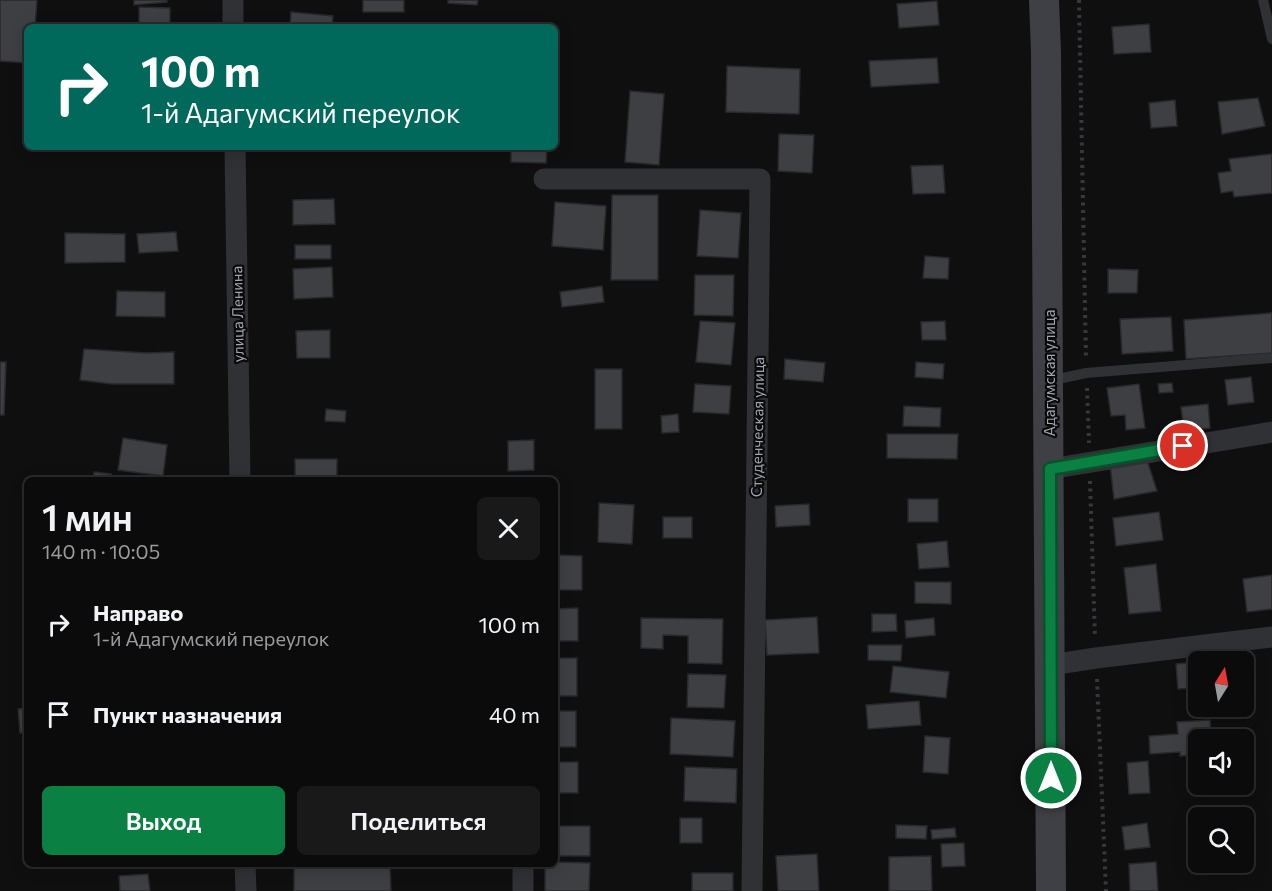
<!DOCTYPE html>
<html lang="ru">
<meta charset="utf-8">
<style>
:root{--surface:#0b0b0c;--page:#19191a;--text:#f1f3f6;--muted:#9a9b9d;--line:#2b2b2d;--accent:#0b8043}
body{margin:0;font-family:Commissioner,sans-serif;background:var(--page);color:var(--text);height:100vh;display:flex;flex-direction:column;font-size:22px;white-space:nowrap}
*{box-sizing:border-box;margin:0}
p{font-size:20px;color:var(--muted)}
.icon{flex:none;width:33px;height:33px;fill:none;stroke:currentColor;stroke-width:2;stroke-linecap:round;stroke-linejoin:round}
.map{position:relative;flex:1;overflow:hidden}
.panel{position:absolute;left:24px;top:477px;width:534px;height:390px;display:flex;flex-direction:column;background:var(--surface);border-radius:9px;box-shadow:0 3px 15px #0003,0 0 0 2px var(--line)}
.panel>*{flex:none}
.hud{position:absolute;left:24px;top:24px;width:534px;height:126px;border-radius:9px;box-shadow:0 3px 15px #0003,0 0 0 2px var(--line);background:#00695c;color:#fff;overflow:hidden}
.needle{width:39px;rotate:11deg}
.buttons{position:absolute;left:1188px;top:651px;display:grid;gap:12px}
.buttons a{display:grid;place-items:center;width:66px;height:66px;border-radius:9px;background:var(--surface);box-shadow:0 3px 15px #0003,0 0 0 2px var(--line);font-size:30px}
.pin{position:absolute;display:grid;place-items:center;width:51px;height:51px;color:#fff;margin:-26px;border:3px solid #fff;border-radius:50%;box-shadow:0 2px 6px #0007}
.me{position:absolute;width:66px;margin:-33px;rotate:0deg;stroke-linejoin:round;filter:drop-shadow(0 0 4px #0008)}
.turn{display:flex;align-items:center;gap:21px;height:126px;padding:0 18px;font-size:27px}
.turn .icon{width:78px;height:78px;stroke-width:2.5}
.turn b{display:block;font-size:42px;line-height:51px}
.round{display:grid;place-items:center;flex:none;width:63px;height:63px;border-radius:9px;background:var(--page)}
.headline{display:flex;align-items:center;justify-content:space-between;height:102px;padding:0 18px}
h1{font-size:36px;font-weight:600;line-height:45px}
.action{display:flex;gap:12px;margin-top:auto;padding:12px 18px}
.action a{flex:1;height:69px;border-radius:9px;background:var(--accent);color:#fff;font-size:24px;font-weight:600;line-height:69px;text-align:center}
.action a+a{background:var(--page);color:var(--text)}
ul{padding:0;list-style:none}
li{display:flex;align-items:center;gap:18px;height:90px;padding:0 18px}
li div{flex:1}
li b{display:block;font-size:22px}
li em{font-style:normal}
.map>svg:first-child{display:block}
.building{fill:#3e3f43;stroke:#29292c;stroke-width:1.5}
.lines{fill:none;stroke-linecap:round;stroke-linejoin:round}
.path{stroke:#36383c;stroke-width:4;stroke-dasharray:3 4.5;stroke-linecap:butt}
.service{stroke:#303135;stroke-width:10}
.minor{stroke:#303135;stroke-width:21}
.secondary{stroke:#3e4045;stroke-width:30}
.route-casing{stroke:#07532c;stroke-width:15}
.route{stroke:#0b8043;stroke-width:10}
.labels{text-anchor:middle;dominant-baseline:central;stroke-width:4.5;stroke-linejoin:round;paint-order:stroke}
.street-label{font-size:15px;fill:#a0a6b1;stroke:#0a0a0b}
</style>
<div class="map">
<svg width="1272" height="891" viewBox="0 0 1272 891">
<rect width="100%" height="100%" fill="#0f0f10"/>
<path class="building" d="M0 0H37L35 27H27V63L0 61Z
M134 0H167V2L134 5Z
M363 0H404V12H363Z
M448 0H478L477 5 448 3Z
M937 1 939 25 899 28 897 4Z
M139 7 170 8V27H139Z
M291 12 333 16 332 27H290Z
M1149 24 1151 52 1114 54 1112 27Z
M937 58 939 83 871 87 869 61Z
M727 66 800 69 799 114 726 112Z
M630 91 664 94 659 165 625 162Z
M1258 98 1265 126 1222 134 1218 102Z
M1175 100 1177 126 1151 128 1149 103Z
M779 134 814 135 812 173 778 171Z
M511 147H547L546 163 511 162Z
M1272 154V193L1234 197 1233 191 1221 193 1218 173 1231 171 1229 159Z
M943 165 945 193 913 194 911 166Z
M612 195H658V280H611Z
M334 199 335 224 293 225V200Z
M555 202 606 206 603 250 552 246Z
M700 210 741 213 738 258 697 256Z
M176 232 178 251 139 253 137 234Z
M65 233 125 234V262L65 263Z
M295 245H331V259H295Z
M925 256 949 258 948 279 923 278Z
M332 267 333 297 294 299 293 269Z
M1108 269 1138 270 1137 293H1108Z
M695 275H734L733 316 694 315Z
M602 286 604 302 562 307 560 292Z
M117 291 165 292V317L116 316Z
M1272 313V353L1186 359 1184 320Z
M1171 317 1173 351 1122 354 1120 319Z
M700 321 735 323 731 365 696 362Z
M945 321 946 340H922L921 322Z
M330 330V358H297L296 331Z
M84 349 146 353 174 352V384H112L80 380Z
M785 359 825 363 823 382 784 379Z
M0 362H6L4 415H0Z
M916 362 944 364 943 379 915 377Z
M595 369H622V429H595Z
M1251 377 1254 402 1228 405 1225 380Z
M1172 383 1173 392 1159 393 1158 384Z
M695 384 731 386 729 414 693 412Z
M1139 384 1145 428 1126 430 1125 415 1111 416 1107 388Z
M1208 404 1210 428 1184 431 1181 407Z
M904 406 941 408 940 427 903 426Z
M326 409 346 411 345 422 325 421Z
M678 414 679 432 662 433 661 416Z
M887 434H958L957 459 887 458Z
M123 438 167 445 163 476 118 470Z
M534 440V470L508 471V441Z
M295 459H337V480H295Z
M1147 460 1157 491 1114 499 1110 464Z
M94 472 111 474 110 480H93Z
M908 499H938V522H908Z
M599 503 634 505 632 544 598 542Z
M809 504 810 525 776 527 775 506Z
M1159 512 1163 540 1116 546 1113 518Z
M663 517H692V538H663Z
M947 541 949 567 919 569 917 544Z
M555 555 582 556V590H555Z
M1156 564 1161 611 1129 614 1124 568Z
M1272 575V609L1247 612 1243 579Z
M915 582H951V604L915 603Z
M578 608V641H555V609Z
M872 614H896L897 631 872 632Z
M817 617 819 653 767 655 765 620Z
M641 618 723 619 722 664 688 663V636L663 635V649L641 648Z
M934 618 935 635 906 638 905 621Z
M868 645H902L901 661 868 660Z
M555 658H577V696H555Z
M1198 662V688L1178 689 1176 664Z
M893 666 949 672 946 698 890 692Z
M688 674 726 675 724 708 687 707Z
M919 701 921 725 868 729 866 705Z
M27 708V732L20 733 18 709Z
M555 711H576V747H555Z
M671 718 735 721 733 757 670 754Z
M1210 720 1211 740H1198V755L1180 756V752L1150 754 1149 736 1178 734 1177 722Z
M925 736 950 738 948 774 923 772Z
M24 740H27V780H23Z
M1148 761 1150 793 1129 794 1127 763Z
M555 762H578V793H555Z
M685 767 737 769 736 803 684 801Z
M680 818H702V843H680Z
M1147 823 1150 847 1125 850 1122 827Z
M896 825 927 826 926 839 896 838Z
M555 826H590V856H555Z
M955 828 956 837 932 839 931 830Z
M964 843 965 866 942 867 941 844Z
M817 854 819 891H778L776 856Z
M931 856 932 891H889V857Z
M555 862 590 863 589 891H545V864H555Z
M1156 862 1158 891H1130L1129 864Z
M294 864H390L391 891H294Z
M692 873H733V891H692Z
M148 874 150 891H120L119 876Z"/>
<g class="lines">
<path class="path" d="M1079 0 1086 359
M1087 388 1089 443
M1090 481 1095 638
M1097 679 1106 891"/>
<path class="service" d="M1263 0 1272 39
M1049 381 1086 373 1272 358"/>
<path class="minor" d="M233 0V27
M235 147 240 480
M544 179H760L752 891
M1050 469 1272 432
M1051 665 1096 658 1272 637
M245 864 246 891
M523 864V891"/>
<path class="secondary" d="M1044 0 1046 52 1051 891"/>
</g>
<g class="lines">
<g class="route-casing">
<path id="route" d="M1051 778 1050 469 1183 446"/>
</g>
<use href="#route" class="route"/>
</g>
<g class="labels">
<g class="street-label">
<text transform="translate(237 314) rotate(-91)">улица Ленина</text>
<text transform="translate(1049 373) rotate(-90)">Адагумская улица</text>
<text transform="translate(757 427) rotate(-89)">Студенческая улица</text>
</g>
</g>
</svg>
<div class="buttons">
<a><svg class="needle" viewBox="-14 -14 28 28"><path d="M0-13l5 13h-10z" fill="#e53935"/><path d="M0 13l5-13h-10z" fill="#9a9b9d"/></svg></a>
<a><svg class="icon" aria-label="sound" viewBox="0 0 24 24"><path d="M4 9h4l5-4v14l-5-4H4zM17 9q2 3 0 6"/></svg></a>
<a><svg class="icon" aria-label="search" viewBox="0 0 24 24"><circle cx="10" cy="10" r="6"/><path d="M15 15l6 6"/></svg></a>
</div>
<div class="pin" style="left:1183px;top:446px;background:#d93025"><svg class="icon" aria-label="arrive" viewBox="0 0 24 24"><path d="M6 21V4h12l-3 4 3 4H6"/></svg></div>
<svg class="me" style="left:1051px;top:778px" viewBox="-20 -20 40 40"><circle r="17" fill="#0b8043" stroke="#fff" stroke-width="3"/><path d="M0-11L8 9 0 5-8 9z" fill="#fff"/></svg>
<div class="hud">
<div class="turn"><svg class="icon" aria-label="right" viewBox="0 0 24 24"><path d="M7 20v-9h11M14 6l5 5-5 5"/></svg><div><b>100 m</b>1-й Адагумский переулок</div></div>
</div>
<section class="panel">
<div class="headline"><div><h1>1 мин</h1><p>140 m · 10:05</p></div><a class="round"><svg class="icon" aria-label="close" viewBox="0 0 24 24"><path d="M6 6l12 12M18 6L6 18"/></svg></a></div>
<ul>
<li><svg class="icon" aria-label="right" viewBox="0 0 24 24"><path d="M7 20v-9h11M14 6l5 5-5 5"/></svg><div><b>Направо</b><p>1-й Адагумский переулок</p></div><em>100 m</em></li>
<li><svg class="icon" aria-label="arrive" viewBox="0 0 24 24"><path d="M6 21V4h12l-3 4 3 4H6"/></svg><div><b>Пункт назначения</b></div><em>40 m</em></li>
</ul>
<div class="action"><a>Выход</a><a>Поделиться</a></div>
</section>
</div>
